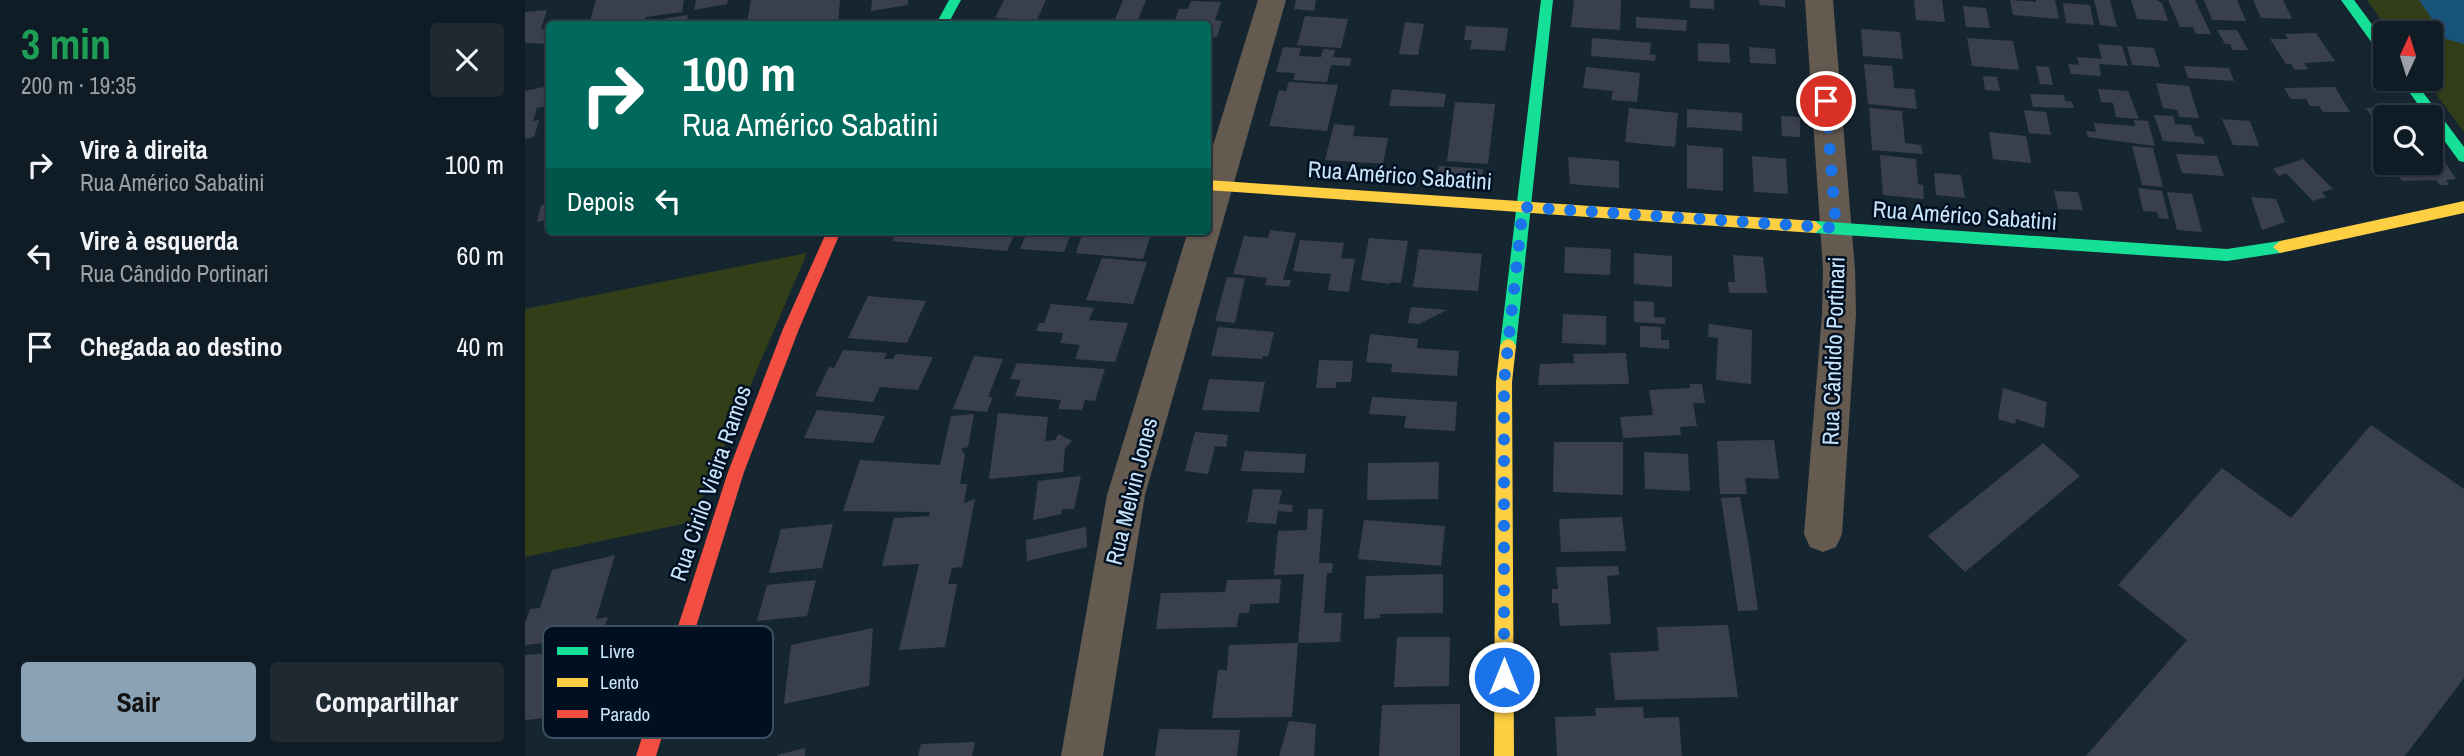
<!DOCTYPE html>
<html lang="pt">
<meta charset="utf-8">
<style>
:root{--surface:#101c25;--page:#1e2932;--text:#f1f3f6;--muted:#9ca1a7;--line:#303a42;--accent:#8aa2b6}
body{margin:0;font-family:"Archivo Narrow",sans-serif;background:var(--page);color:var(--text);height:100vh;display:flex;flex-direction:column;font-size:26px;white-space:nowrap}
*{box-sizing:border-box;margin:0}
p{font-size:23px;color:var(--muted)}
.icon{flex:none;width:38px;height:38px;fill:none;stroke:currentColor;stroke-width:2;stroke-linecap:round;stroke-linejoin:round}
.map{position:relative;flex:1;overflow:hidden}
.panel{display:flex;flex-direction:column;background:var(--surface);width:525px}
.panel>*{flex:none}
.hud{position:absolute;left:21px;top:21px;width:665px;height:214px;border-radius:7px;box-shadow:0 2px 5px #0004,0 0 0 2px var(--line);background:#00695c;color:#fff;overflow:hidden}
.needle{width:46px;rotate:4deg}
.controls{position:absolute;left:1848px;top:21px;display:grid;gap:14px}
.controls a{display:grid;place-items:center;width:70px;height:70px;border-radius:7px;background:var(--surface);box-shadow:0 2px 5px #0004,0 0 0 2px var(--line);font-size:35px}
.pin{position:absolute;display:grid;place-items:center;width:60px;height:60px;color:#fff;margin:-30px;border:4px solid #fff;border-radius:50%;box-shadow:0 2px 7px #0007}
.me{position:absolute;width:77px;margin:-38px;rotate:0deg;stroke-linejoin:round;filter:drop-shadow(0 0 5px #0008)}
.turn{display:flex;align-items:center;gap:24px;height:147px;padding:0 21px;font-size:32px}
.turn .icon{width:91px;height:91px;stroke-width:2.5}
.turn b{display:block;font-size:49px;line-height:60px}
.then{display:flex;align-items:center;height:66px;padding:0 21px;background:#0003;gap:14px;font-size:26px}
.round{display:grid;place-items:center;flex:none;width:74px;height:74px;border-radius:7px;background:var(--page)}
.head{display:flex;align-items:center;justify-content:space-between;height:119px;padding:0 21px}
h1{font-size:42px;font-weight:700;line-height:52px;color:#1e9e55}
.cta{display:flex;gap:14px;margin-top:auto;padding:14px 21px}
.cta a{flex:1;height:80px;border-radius:7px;background:var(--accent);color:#111;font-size:28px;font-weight:700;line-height:80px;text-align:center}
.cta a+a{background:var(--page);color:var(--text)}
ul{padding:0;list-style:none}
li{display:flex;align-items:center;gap:21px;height:91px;padding:0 21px}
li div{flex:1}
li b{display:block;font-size:26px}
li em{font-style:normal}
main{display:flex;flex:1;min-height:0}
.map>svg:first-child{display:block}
.green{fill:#313e18}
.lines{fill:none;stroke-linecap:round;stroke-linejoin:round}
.river{fill:#18537c;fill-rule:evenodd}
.building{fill:#3a3f4e}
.street{fill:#645a50;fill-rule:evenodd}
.fast{fill:#16e098;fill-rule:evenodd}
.slow{fill:#ffcf43;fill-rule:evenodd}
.jam{fill:#f24e42;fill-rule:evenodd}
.route{stroke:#1a73e8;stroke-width:12;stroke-dasharray:0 21.6}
.labels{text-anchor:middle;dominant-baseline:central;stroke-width:5;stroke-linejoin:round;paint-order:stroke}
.street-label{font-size:23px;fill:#c9e5fd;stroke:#001020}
.key{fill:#001020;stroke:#3c5062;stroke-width:2}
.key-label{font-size:19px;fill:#c9e5fd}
</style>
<main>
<section class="panel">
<div class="head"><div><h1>3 min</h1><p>200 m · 19:35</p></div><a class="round"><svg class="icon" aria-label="close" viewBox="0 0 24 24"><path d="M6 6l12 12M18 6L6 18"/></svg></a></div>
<ul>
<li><svg class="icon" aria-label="right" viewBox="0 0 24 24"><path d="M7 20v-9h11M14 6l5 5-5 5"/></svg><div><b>Vire à direita</b><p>Rua Américo Sabatini</p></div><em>100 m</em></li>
<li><svg class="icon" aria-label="left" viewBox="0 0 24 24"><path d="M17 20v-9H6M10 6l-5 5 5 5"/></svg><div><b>Vire à esquerda</b><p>Rua Cândido Portinari</p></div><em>60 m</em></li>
<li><svg class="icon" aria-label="arrive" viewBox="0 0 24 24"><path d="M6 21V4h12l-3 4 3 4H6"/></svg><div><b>Chegada ao destino</b></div><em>40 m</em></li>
</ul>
<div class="cta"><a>Sair</a><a>Compartilhar</a></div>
</section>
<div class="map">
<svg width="1939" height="756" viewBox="0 0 1939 756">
<rect width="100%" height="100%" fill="#162631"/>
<path class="green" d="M1842 0H1939V132L1900 79H1906V33H1866Z
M282 253 167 522 0 557V309Z"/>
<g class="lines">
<path class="river" d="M1894 0H1939V44L1921 39Z"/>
</g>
<path class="building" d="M71 0H159L157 12 121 17 119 22 163 15 161 24H64Z
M171 0H203L202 4 169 10Z
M226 0H315L313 24H222Z
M347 0H383V5L346 11Z
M479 0H521L512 20 470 18Z
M598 0H621L611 24H588Z
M771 0H791L789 11 769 9Z
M1049 0H1096L1095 30 1046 27Z
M1165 0H1189V9L1165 8Z
M1234 0H1260V7L1235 5Z
M1389 0H1417L1420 22 1391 20Z
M1485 0 1511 2V0H1530L1534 19 1488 15Z
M1569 0H1585L1592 27 1575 25Z
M1606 0H1631L1637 3 1643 21 1612 19Z
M1643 0H1670L1686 34H1671L1668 27H1655Z
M1679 0H1712L1721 21 1687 20Z
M1728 0H1758L1767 19 1736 18Z
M666 1 696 2 690 20 697 21 692 37 682 36V24H649L654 9H663Z
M1538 3 1565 5 1569 25 1541 23Z
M1438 6 1461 8 1465 28 1441 27Z
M22 10 16 29 24 28V44L0 43V12Z
M780 16 823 19 816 48 772 45Z
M1111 17 1162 20 1161 31 1111 28Z
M880 22 899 24 893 55 874 54Z
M941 26 983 28 980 51 945 49 947 40H939Z
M1336 29 1375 32 1378 59 1338 56Z
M1692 30H1712L1723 50H1707L1705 44H1700Z
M1791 33 1810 61 1779 63 1783 69 1770 70 1766 64H1761L1745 39H1763L1760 34Z
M1067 38 1126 43 1125 54 1131 55 1130 61 1066 56Z
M1442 38 1488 41 1494 70 1447 66Z
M1173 43 1204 44 1205 63 1173 61Z
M1573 44 1597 46 1603 66 1574 64 1576 76 1546 74 1543 64 1554 65 1552 57 1577 59Z
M1602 46 1629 48 1635 67 1607 65Z
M758 47 776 48 774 56 796 57 798 49 810 50 808 57 826 58 825 66 806 65 802 82 768 80 770 73 751 72Z
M1224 47 1250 49 1251 64 1225 63Z
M1339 64 1367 66 1369 88 1389 89 1392 109 1343 104Z
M1511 66 1524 67 1528 85 1515 84Z
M1659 66 1704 68 1709 81 1663 78Z
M1061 67 1115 73 1112 102 1086 100 1088 91 1058 88Z
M1458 76 1472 77 1475 91 1460 90Z
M764 82 813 85 802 131 744 126 754 90 761 91Z
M1631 83 1664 86 1674 118 1654 117 1652 110 1638 108Z
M24 86 21 106 12 108 8 121 14 120 9 137 0 139V91Z
M1810 87 1825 112H1798L1794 106H1785L1781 99H1766L1759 88Z
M867 89 921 94 919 107 864 106Z
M1573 89 1603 91 1614 119 1591 117 1588 103 1576 102Z
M1505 94 1539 95 1540 101 1547 102 1549 108 1508 107Z
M930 102 970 104 963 164 922 161Z
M1104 108 1153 113 1150 147 1100 142Z
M1344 108 1377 111 1380 143 1396 145 1398 154 1347 150Z
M1841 108H1869L1875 117 1849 121Z
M1162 109 1217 113V131L1162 127Z
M1499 110 1521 112 1526 135 1504 133Z
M1629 115 1648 116 1650 124 1666 125 1670 136 1677 137 1680 144 1638 141Z
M1256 116 1275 117V137L1257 136Z
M1697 119 1725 121 1734 146 1708 145Z
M1609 120 1623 121 1630 146 1563 137 1561 131 1571 132 1569 123 1610 126Z
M809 124 830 126 828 136 863 138 858 164 800 160Z
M1464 132 1501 136 1506 163 1468 159Z
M1162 145 1198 148V191L1162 188Z
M1607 146 1628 148 1638 187 1617 185Z
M1912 150 1931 179 1921 180 1924 185H1915L1911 180 1877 181 1865 163H1906V151Z
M1651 154 1692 156 1699 176 1657 173Z
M1355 155 1391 159 1393 184 1398 185 1399 199 1358 195Z
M1227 156 1261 159 1263 194 1229 192Z
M1043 157 1094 161V188L1045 184Z
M1778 159 1808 189 1797 192 1801 197 1788 201 1761 173 1754 176 1748 169Z
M914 166 958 169 957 182 912 180Z
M1409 173 1436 175 1440 198 1411 195Z
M1613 188 1637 191 1644 219 1634 218 1632 212 1618 211Z
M1529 191 1553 192 1558 210 1533 209Z
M1642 192 1667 194 1677 232 1652 230Z
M1726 197 1751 199 1760 222 1737 230Z
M24 203V219L12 222 16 205Z
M745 230 771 233 758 280H766L764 287 740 285 742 278 708 274 719 236 743 238Z
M372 231H491L482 251 367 241Z
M510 231H547L539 252 495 249 501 235H509Z
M558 231H627L618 259 551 253Z
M844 238 883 241 876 283 866 282 865 284 836 280Z
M775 240 819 243 816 258 830 259 824 292 803 290 806 274 768 271Z
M1040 247 1086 249 1085 275 1039 273Z
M894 249 957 254 953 291 888 287Z
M1109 253 1147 256V287L1109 284Z
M1208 255 1238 257 1242 293H1204L1203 282H1210Z
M577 258 622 262 608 304 561 300Z
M702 277 720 278 710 323 690 321Z
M343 296 401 301 382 343 323 338Z
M1109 301 1129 302V317L1140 318V324L1109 322Z
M526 304 569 308 564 320 603 323 590 362 550 359 555 345 535 343 538 333 511 331 514 323H519Z
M886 307 922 310 894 324 883 323Z
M1038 314 1081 316V345L1037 343Z
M1184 324 1227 330 1226 384 1191 380 1193 338 1183 337Z
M1115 326 1136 327V340H1144V349L1115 347Z
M693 327 749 332 743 357 738 356 737 359 686 356Z
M845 334 893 339 892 348 934 351 932 376 866 372 867 364 841 362Z
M318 350 362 353 359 359H368L371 354 408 357 393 390 355 387 348 402 290 396 304 367 309 368Z
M1101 353 1104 384 1013 385 1015 364 1049 363 1048 354Z
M449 356 478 359 463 397H468L462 412 428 409Z
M794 360 828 361 826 382H811V388H791Z
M492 363 580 369 570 401 560 400 557 410 533 409 536 400 490 396 496 380 485 379Z
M684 379 740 382 734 412 677 410Z
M1165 384H1177L1180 403H1168L1172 426 1155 427 1156 435 1098 438 1095 417 1128 415 1124 390 1165 388Z
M1478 388 1522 402 1519 428 1491 419 1490 424 1473 419Z
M847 397 932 402 930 431 879 428 881 416 844 414Z
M292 410 360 416 348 443 279 438Z
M473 413 523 417 520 441 530 440 534 434 547 441 540 448 538 472 464 479Z
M449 414 443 447 436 449 440 455 435 484H442L439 503 450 499 437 567 427 568 423 584H432L420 647 374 650 394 564 357 566 369 518 404 516 405 512 318 511 335 460 415 465 426 416Z
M1846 425 1939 489V678L1880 756H1561L1662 640 1593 585 1697 468 1766 518Z
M670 432 703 435 701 447 690 446 683 474 660 471Z
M1249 440 1254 479 1220 478 1222 494H1195L1192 441Z
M1029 442H1098V495L1028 492Z
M1518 443 1555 476 1440 572 1403 536Z
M720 451 781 454 779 473 716 471Z
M1119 452 1163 454 1165 491 1120 489Z
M914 462 913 499 842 500 843 463Z
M556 476 549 509H537L536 514 508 520 513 481Z
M728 489 757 490 754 504 768 505 767 512 753 511 751 524 722 522Z
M1215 497 1224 548 1233 610 1213 611 1196 498Z
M783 509H798L794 563H808L807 573H802L799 613H817L815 642 773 643 779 574 749 575 753 531 782 530Z
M1097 517 1101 551 1036 552 1034 519Z
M839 520 920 526 916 566 833 559Z
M308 524 297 568 244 573 256 529Z
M561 527 562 547 502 561 501 540Z
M90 555 71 619 83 617 76 637 0 645V623L5 609 15 608 27 570Z
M1093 566 1094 575 1082 576 1086 624 1035 626 1033 603H1027V589H1033L1031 567Z
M918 574V613L855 614V618L839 619 841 576Z
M756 579 754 603 725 604 724 613H714L712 627 631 629 636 593 700 592 702 580Z
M291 580 282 616 232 621 242 585Z
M1203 625 1213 697 1090 700 1085 653 1134 651 1132 627Z
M348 628 344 686 259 704 266 645Z
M872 637H925L924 686 869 687Z
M773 643 767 717 687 718 693 670H702L704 645Z
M86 648 64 714 0 720V655Z
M935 704V756H854L857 705Z
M1118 707 1119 718 1154 717 1157 756H1032L1030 717 1071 716 1070 708Z
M764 721 791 724 789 756H754Z
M634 729 715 730 712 756H630Z
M450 742 447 756H393L396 744Z
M280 748V756H252V755Z"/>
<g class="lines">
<path class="street" d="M733 0H761L620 495 578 756H536L582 495 663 231H682V165Z
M1280 0H1308L1330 270 1331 314 1317 534 1311 547 1298 552 1285 547 1279 534 1297 314 1298 270Z"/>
<path class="fast" d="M424 0H436L423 24H411Z
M1016 0H1028L991 346 988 351H978L975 346Z
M1816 0H1829L1860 42V55L1855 54Z
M1875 79H1888L1939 147V162L1934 161 1906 122V117H1902Z
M1290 221 1702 249 1755 241 1762 247 1755 253 1702 261 1290 233 1283 227Z"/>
<path class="slow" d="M682 180 1290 221 1297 227 1290 233 682 190Z
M1939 201V213L1755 253 1748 247 1755 241Z
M983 339 988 341 991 346 987 382 989 756H969L971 382 975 346 978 341Z"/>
<path class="jam" d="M302 231H316L274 329 219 472 131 756H111L203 472 258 329Z"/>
</g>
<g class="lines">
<path class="route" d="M979 677V382L998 207 1311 228 1301 101"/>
</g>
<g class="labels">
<g class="street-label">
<text transform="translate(875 175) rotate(4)">Rua Américo Sabatini</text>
<text transform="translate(1440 215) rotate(4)">Rua Américo Sabatini</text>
<text transform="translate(1308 351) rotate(-88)">Rua Cândido Portinari</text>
<text transform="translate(185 483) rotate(-71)">Rua Cirilo Vieira Ramos</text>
<text transform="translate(606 491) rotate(-76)">Rua Melvin Jones</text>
</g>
</g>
<rect x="18" y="626" width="230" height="112" rx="10" class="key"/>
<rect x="32" y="647" width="31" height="8" fill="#16e098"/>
<rect x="32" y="678" width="31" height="9" fill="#ffcf43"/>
<rect x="32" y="710" width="31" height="8" fill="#f24e42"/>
<g class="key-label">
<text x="75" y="658">Livre</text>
<text x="75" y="689">Lento</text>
<text x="75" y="721">Parado</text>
</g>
</svg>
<div class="controls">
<a><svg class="needle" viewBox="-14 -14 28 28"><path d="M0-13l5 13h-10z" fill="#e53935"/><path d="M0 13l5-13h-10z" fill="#9ca1a7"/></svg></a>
<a><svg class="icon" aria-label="search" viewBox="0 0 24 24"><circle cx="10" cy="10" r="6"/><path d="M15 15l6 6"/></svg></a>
</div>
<div class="pin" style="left:1301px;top:101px;background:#d93025"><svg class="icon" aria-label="arrive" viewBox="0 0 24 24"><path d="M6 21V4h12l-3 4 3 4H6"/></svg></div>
<svg class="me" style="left:979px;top:677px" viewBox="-20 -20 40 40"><circle r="17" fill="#1a73e8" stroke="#fff" stroke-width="3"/><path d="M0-11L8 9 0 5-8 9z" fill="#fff"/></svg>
<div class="hud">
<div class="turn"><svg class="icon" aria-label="right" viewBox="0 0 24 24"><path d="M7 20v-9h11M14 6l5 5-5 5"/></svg><div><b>100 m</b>Rua Américo Sabatini</div></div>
<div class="then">Depois<svg class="icon" aria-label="left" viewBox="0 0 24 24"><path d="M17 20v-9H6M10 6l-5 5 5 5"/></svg></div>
</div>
</div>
</main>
